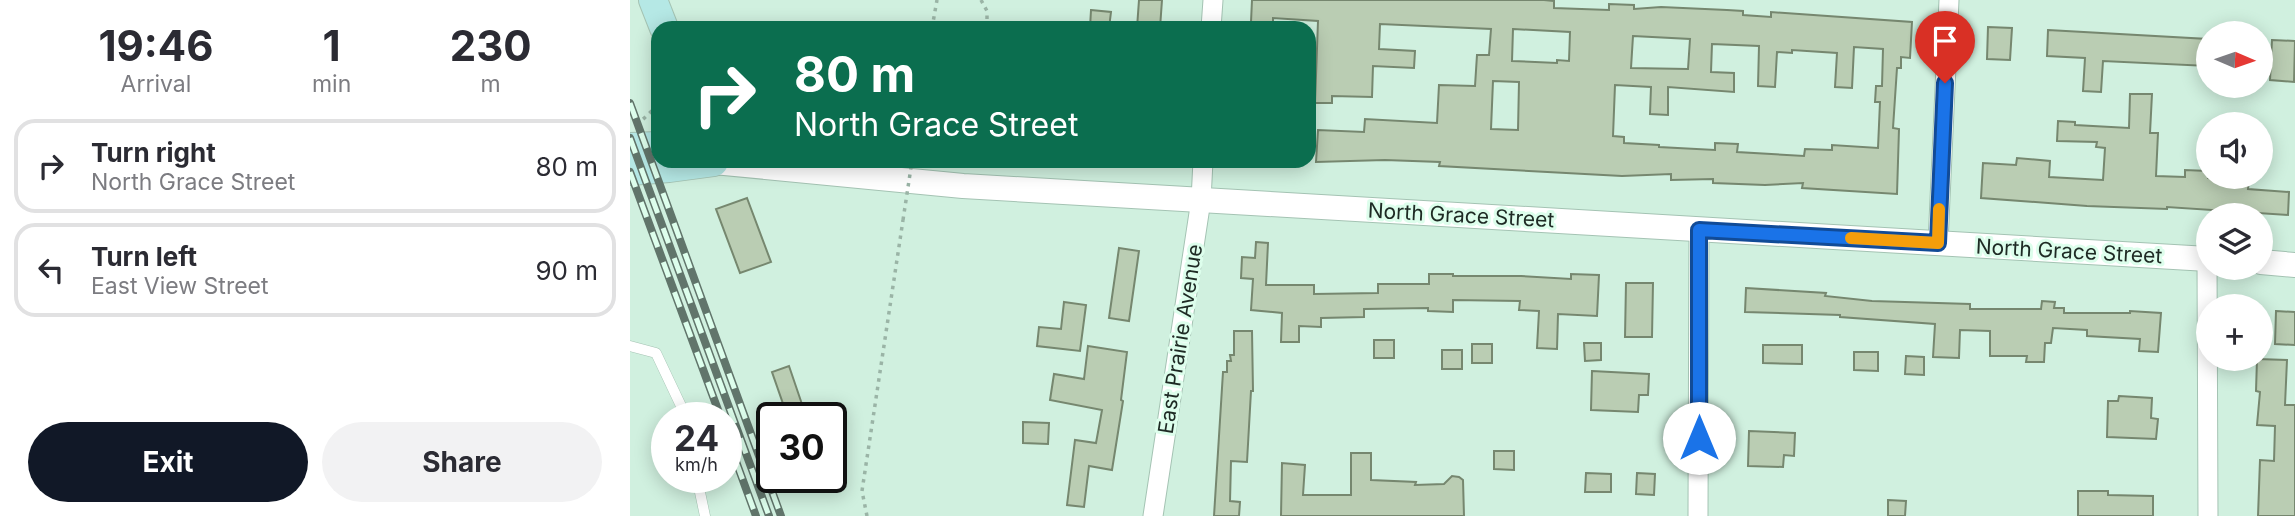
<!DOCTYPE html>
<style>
:root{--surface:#fff;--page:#f2f2f3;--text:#2b2b33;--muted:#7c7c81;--line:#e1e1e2;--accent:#111827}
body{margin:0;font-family:Inter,sans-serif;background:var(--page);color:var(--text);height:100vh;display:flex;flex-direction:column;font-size:26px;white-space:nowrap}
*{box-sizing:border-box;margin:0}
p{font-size:23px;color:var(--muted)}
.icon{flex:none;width:38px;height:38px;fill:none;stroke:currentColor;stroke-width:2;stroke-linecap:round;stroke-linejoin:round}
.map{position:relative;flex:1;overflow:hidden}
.sheet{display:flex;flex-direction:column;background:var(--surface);width:630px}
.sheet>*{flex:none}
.top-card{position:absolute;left:21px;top:21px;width:665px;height:147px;border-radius:21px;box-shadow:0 4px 18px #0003;background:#0b6e4f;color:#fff;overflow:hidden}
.needle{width:46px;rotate:92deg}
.buttons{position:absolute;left:1566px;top:21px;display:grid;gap:14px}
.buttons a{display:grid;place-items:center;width:77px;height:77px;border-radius:50%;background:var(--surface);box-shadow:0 4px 18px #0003;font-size:35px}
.speed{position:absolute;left:21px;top:402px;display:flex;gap:14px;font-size:35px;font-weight:700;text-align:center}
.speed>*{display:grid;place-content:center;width:91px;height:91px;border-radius:50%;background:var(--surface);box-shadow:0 4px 18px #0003;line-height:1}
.speed small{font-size:18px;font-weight:400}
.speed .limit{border:4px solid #111;border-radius:10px;background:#fff;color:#111}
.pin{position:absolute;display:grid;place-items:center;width:60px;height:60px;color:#fff;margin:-72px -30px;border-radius:50% 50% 50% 0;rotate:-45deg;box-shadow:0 0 7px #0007}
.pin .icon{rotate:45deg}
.me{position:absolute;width:77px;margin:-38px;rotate:0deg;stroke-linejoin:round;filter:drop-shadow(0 0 5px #0008)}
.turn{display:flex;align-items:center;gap:24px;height:147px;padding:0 28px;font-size:32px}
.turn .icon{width:91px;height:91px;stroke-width:2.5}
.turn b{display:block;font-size:49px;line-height:60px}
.eta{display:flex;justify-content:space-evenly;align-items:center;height:119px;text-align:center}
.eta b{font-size:42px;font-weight:700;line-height:49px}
.action{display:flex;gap:14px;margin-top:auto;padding:14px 28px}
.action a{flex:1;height:80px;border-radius:42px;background:var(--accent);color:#fff;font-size:28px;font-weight:700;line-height:80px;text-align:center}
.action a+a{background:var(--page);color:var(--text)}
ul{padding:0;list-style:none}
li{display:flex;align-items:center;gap:21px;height:94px;margin:0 14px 10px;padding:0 14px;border:4px solid var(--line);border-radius:21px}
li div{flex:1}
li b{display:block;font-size:26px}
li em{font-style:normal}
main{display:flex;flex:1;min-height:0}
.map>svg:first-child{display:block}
.building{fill:#bacdb3;stroke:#76876f;stroke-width:2;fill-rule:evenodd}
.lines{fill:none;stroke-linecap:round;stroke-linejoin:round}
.service-casing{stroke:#a4c3b3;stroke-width:11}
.minor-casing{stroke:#a4c3b3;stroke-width:21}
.tertiary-casing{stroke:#a4c3b3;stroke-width:26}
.secondary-casing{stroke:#a4c3b3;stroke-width:30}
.path{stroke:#9ab4a6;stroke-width:3.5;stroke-dasharray:3.5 5;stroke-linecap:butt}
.service{stroke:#fff;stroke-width:10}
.minor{stroke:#fff;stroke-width:19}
.tertiary{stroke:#fff;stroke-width:24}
.secondary{stroke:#b5e8e5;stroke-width:28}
.rail-casing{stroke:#61756b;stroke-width:8}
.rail{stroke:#ddfeec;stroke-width:5;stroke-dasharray:16;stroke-linecap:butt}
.path-bridge{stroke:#9ab4a6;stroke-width:3.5;stroke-dasharray:3.5 5;stroke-linecap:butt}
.route-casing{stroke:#114b97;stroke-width:18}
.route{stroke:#1a73e8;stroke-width:12}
.slow{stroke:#f59e0b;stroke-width:12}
.labels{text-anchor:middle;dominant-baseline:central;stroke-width:6;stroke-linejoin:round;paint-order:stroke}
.street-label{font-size:21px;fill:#1e2a24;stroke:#ddfeec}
</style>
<main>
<section class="sheet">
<div class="eta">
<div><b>19:46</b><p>Arrival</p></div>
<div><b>1</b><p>min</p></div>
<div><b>230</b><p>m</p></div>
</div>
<ul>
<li><svg class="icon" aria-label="right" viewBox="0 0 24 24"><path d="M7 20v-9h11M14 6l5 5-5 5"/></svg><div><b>Turn right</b><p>North Grace Street</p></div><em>80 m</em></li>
<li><svg class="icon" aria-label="left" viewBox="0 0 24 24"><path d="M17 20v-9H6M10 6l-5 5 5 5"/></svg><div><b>Turn left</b><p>East View Street</p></div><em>90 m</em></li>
</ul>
<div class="action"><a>Exit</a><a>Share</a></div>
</section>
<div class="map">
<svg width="1665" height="516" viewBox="0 0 1665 516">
<rect width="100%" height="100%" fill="#d0f0df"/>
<path class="building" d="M509 0H532L530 28H507Z
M622 0H914L924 1V8L979 10V4L1004 5V9L1031 7 1097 10 1113 11V15L1141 17V12L1282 22 1280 58 1271 57V68H1267L1263 128 1269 129 1267 194 1172 188 1173 183 1135 185 1083 183V179L1041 180V174L992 176 809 166 810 162 755 160 686 162 688 130 734 132 735 119 807 123 809 85 845 86 847 55H859L861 29 750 24 749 49 785 51 784 68 743 66 742 97 702 96V103H685L688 21 643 18V23L621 22ZM883 29 940 32 939 61 927 60V63L882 61ZM1003 36 1060 39 1058 69 1001 68ZM1082 44 1129 46 1128 86 1145 87 1147 52 1162 53V50L1207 53 1205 87 1222 88 1224 47 1253 49 1252 86H1246L1245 102H1250L1248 148 1202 145V150L1175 149 1174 156 1107 152 1108 144 1085 143V150L1029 147V145L994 143V137L983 136 985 85 1021 87 1020 114 1038 115V87L1104 92V73L1081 72ZM863 81 889 82 888 130 861 129Z
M461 10 481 12 479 28H460Z
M1358 27 1382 28 1380 60 1357 59Z
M1418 30 1578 39V66L1473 61 1471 92 1453 91 1455 58 1417 56Z
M1642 40 1665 41 1664 82 1640 80Z
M1500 94H1522L1520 133H1528L1526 176 1555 177V170L1578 171V178L1619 180 1618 189 1659 192 1658 215 1537 207V209L1457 206 1351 198 1353 163 1386 165 1387 158 1420 161 1419 177 1473 180 1475 148 1466 147 1467 142 1427 141 1428 121 1445 122V125L1499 128Z
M117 198 141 262 110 273 86 209Z
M626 242 638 243 636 285H684V294L748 293V284H799V274H823V276H891L941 279V274L969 275 967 316 928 314 927 349 907 348 909 311 889 310 890 301 823 300V312L798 311V308L734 309V317L691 318V327L669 326V342H651L652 313 621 310 623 279 611 278 612 257 625 258Z
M489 248 509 251 499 321 479 318Z
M996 283H1023L1022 337H995Z
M1116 288 1196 293 1195 296 1242 301 1340 304V309H1411L1412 301 1425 302 1424 308H1434V313H1500V311L1531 313 1528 352 1509 351 1510 339 1457 336V330L1423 328 1421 343H1415L1414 362H1396L1397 356H1360V331L1330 330 1329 358 1303 357 1305 324 1210 317V315L1115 312Z
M434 302 456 305 450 351 407 346 409 327 431 329Z
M1646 311 1665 312V345L1645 344Z
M604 331H622L623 391H621L617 462 601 461 600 501 610 502 609 516H584L593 372H597V361H601L600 355H604Z
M744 340H764V358H744Z
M954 343H971V360L955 361Z
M842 344H862V363H842Z
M1133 345H1172V364L1133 363Z
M458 346 497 352 491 400 493 401 482 470 459 466 454 507 437 505 445 440 466 443 472 410 420 400 424 374 454 379Z
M812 350H832V369H812Z
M1224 352H1248V371L1224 370Z
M1276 356 1294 357V375L1275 374Z
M1627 359 1657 360 1655 405H1665V516H1628L1630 460 1644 461 1645 426 1627 425 1630 392 1626 391Z
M159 366 175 413 160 418H158L142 372Z
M962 371 1019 374 1018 395H1009L1008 412 961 410Z
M1489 396 1522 398 1521 418 1528 419 1526 439 1477 437 1478 401H1488Z
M393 422 419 423 418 444 393 443Z
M1119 431 1165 433 1164 456 1154 455 1153 467 1118 466Z
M864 451H884V470L864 469Z
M721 453H741V480L786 482 785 485 814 484 822 476 829 477 833 480 834 516H651L652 463 675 465 673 495H721Z
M956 473 981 474V492H955Z
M1007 473 1025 474 1024 495 1006 494Z
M1448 491H1478V495L1523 496V516H1448Z
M1258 500 1276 501 1275 516H1258Z"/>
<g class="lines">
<g class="service-casing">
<path id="service" d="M0 346 26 353 52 408 54 418
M67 478 75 516"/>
</g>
<g class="minor-casing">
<path id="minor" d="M581 28 583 0
M1308 243 1319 0
M1577 259 1578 516
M523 516 571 200 573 161
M1068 516 1069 230"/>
</g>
<g class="tertiary-casing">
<path id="tertiary" d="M84 162 333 186 1578 259
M1631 262 1665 265"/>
</g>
<g class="secondary-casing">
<path id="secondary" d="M23 0 34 28
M0 147 28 146
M0 171 39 168 84 162"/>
</g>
<path class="path" d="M351 0 357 11V28
M302 28 307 0
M7 125 28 105
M237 516 232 491 273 220"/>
<use href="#service" class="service"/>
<use href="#minor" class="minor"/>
<use href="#tertiary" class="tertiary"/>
<use href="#secondary" class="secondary"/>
<g class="rail-casing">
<path id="rail" d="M0 103 151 516
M0 138 139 516
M0 172 91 418
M96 434 126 516"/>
</g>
<use href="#rail" class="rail"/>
<path class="path-bridge" d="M273 220 282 161"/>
</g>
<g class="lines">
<g class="route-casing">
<path id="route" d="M1069 438V230L1308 243 1315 83"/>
</g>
<use href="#route" class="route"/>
<path class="slow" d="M1221 238 1308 243 1309 209"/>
</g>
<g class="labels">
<g class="street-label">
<text transform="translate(831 215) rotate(3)">North Grace Street</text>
<text transform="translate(1439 251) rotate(3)">North Grace Street</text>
<text transform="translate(550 339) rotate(-81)">East Prairie Avenue</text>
</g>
</g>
</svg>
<div class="buttons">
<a><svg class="needle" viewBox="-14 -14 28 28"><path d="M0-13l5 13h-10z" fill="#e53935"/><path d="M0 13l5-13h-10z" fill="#7c7c81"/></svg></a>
<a><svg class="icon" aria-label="sound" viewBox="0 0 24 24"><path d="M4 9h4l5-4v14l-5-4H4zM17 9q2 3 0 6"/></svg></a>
<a><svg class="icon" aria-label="layers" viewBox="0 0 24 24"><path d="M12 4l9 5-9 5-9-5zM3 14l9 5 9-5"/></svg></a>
<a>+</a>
</div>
<div class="speed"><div>24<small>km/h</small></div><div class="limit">30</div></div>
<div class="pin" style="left:1315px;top:83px;background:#d93025"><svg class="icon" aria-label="arrive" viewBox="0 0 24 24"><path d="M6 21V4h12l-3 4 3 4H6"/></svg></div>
<svg class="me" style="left:1069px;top:438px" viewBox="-20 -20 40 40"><circle r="19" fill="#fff"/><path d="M0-13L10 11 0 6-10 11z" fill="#1a73e8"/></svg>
<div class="top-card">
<div class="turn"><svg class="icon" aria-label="right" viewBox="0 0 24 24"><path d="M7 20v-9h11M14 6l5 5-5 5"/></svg><div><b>80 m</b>North Grace Street</div></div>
</div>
</div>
</main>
